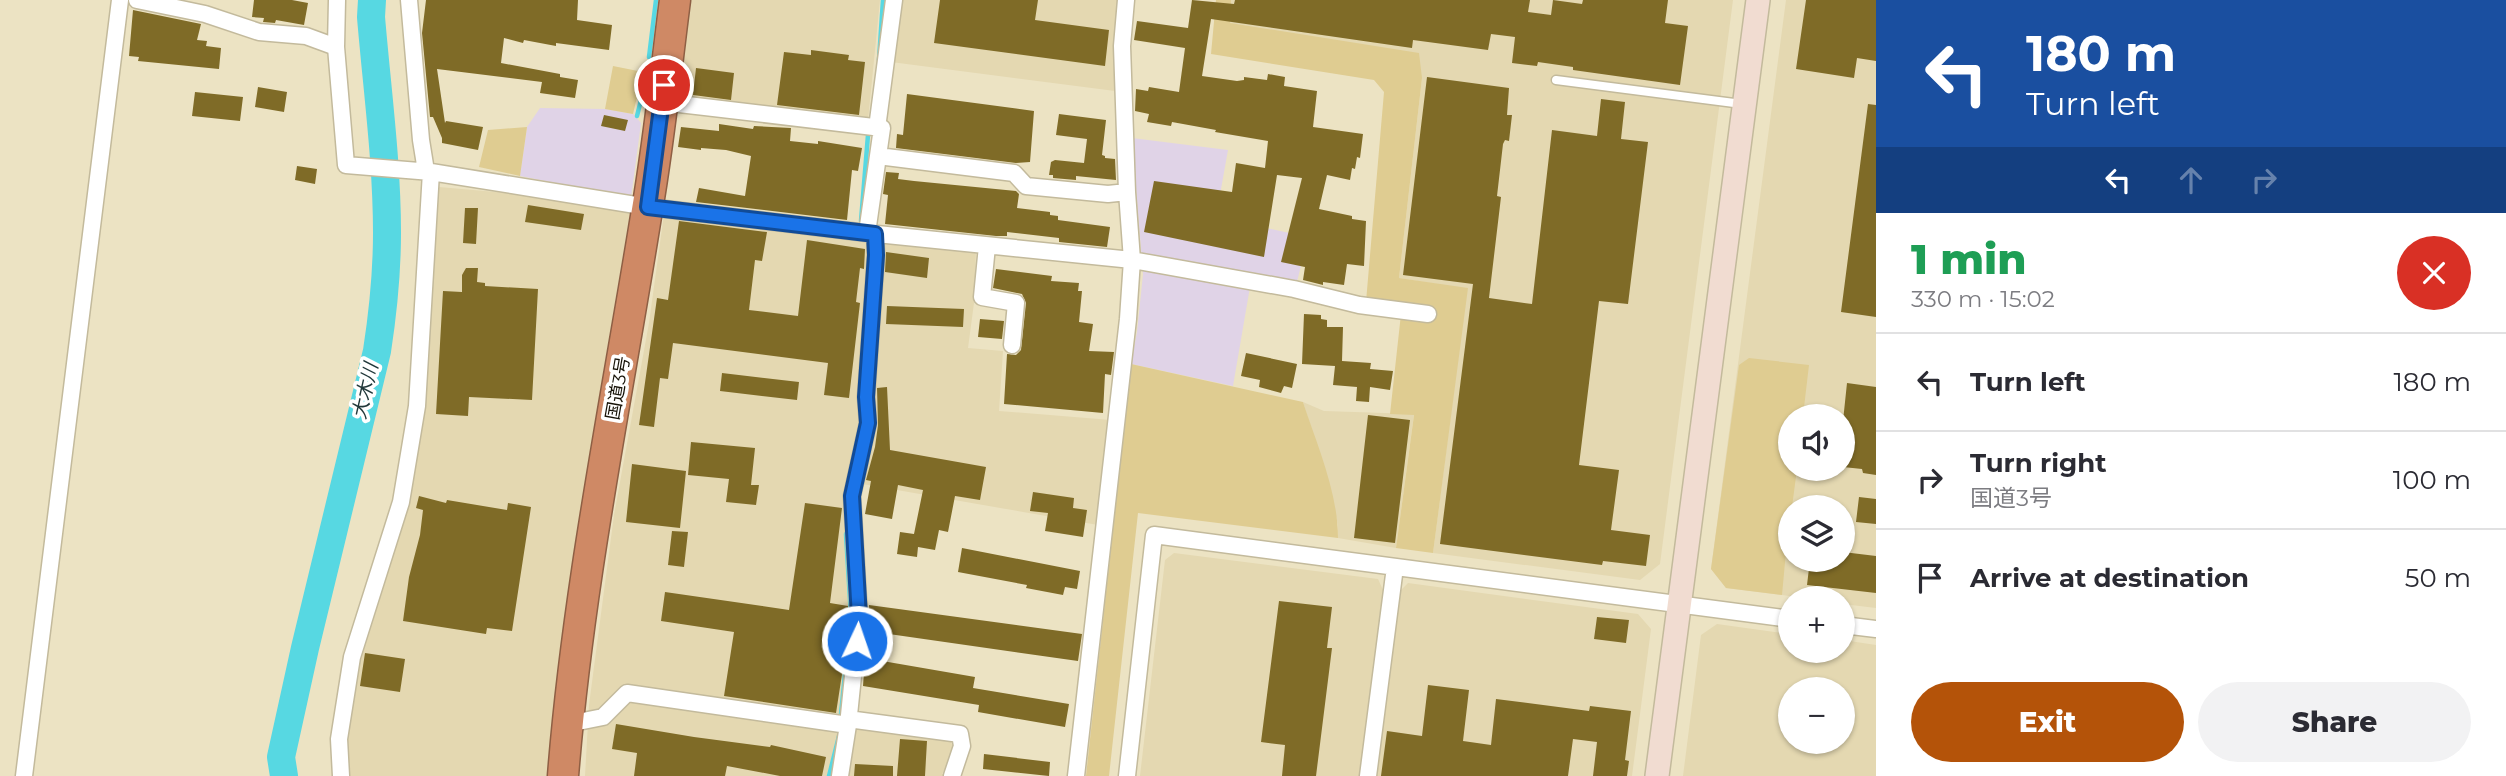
<!DOCTYPE html>
<meta charset="utf-8">
<style>
:root{--surface:#fff;--page:#f2f2f3;--text:#2b2b33;--muted:#7c7c81;--line:#e1e1e2;--accent:#b45309}
body{margin:0;font-family:Montserrat,"Noto Sans JP",sans-serif;background:var(--page);color:var(--text);height:100vh;display:flex;flex-direction:column;font-size:26px;white-space:nowrap}
*{box-sizing:border-box;margin:0}
p{font-size:23px;color:var(--muted)}
.icon{flex:none;width:38px;height:38px;fill:none;stroke:currentColor;stroke-width:2;stroke-linecap:round;stroke-linejoin:round}
.map{position:relative;flex:1;overflow:hidden}
.details{display:flex;flex-direction:column;background:var(--surface);width:630px}
.details>*{flex:none}
.guide{background:#1a4fa0;color:#fff;overflow:hidden}
.buttons{position:absolute;left:1778px;top:404px;display:grid;gap:14px}
.buttons a{display:grid;place-items:center;width:77px;height:77px;border-radius:50%;background:var(--surface);box-shadow:0 2px 5px #0004;font-size:35px}
.pin{position:absolute;display:grid;place-items:center;width:60px;height:60px;color:#fff;margin:-30px;border:4px solid #fff;border-radius:50%;box-shadow:0 2px 7px #0007}
.me{position:absolute;width:77px;margin:-38px;rotate:3deg;stroke-linejoin:round;filter:drop-shadow(0 0 5px #0008)}
.turn{display:flex;align-items:center;gap:24px;height:147px;padding:0 35px;font-size:32px}
.turn .icon{width:91px;height:91px;stroke-width:2.5}
.turn b{display:block;font-size:49px;line-height:60px}
.lanes{display:flex;align-items:center;height:66px;padding:0 35px;background:#0003;justify-content:center;gap:35px;direction:ltr}
.lanes .off{opacity:.35}
.round{display:grid;place-items:center;flex:none;width:74px;height:74px;border-radius:37px;background:var(--page)}
.head{display:flex;align-items:center;justify-content:space-between;height:119px;padding:0 35px}
h1{font-size:42px;font-weight:800;line-height:52px;color:#1e9e55}
.action{display:flex;gap:14px;margin-top:auto;padding:14px 35px}
.action a{flex:1;height:80px;border-radius:42px;background:var(--accent);color:#fff;font-size:28px;font-weight:800;line-height:80px;text-align:center}
.action a+a{background:var(--page);color:var(--text)}
ul{padding:0;list-style:none}
li{display:flex;align-items:center;gap:21px;height:98px;padding:0 35px;border-top:2px solid var(--line)}
li div{flex:1}
li b{display:block;font-size:26px}
li em{font-style:normal}
main{display:flex;flex:1;min-height:0}
.map>svg:first-child{display:block}
.commercial{fill:#e0d3e7}
.built{fill:#e4d8b1;fill-rule:evenodd}
.green{fill:#dfcc91}
.lines{fill:none;stroke-linecap:round;stroke-linejoin:round}
.stream{stroke:#57d8e2;stroke-width:4.5}
.river{stroke:#57d8e2;stroke-width:28}
.building{fill:#7f6b27}
.lane-casing{stroke:#c3ba9c;stroke-width:11}
.street-casing{stroke:#c3ba9c;stroke-width:19}
.secondary-casing{stroke:#c3ba9c;stroke-width:26}
.highway-casing{stroke:#8e5f44;stroke-width:33}
.lane{stroke:#fff;stroke-width:8}
.street{stroke:#fff;stroke-width:16}
.secondary{stroke:#f1dcd1;stroke-width:23}
.highway{stroke:#cf8965;stroke-width:30}
.route-casing{stroke:#114b97;stroke-width:18}
.route{stroke:#1a73e8;stroke-width:12}
.labels{text-anchor:middle;dominant-baseline:central;stroke-width:7;stroke-linejoin:round;paint-order:stroke}
.street-label{font-size:18px;fill:#161207;stroke:#fff}
.water-label{font-size:19px;font-style:italic;fill:#21383a;stroke:#fff}
</style>
<main>
<div class="map">
<svg width="1876" height="776" viewBox="0 0 1876 776">
<rect width="100%" height="100%" fill="#ece3c3"/>
<path class="commercial" d="M540 108 605 109 633 114 641 123 631 198 520 176 527 127Z
M1132 138 1228 150 1216 217 1308 237 1296 286 1250 287 1233 386 1131 364 1137 332 1143 274Z"/>
<path class="built" d="M690 0H880L868 120 678 99Z
M901 0H1118L1115 91 891 62Z
M1231 0H1733L1660 564 1640 580 1433 553 1467 289 1399 278 1422 78 1229 23Z
M1786 0H1876V608L1843 604V598H1805L1726 588 1711 569ZM1790 416H1843V469H1790ZM1790 508H1843V560H1790Z
M439 187 530 195 622 207 630 213 591 445 548 776H347L345 743 357 659 405 509 436 221 434 199 435 192Z
M664 214 778 231 976 251 974 303 968 348 1003 351 999 411 1111 420 1098 525 851 482 852 613 842 715 949 737 955 752 942 774 956 776H585L589 705 614 515 649 323Z
M1303 402 1324 411 1414 414 1396 548 1338 538V525L1328 481Z
M1174 553 1378 579 1383 590 1359 776H1140L1165 560Z
M1408 583 1638 614 1651 629 1632 776H1377L1401 590Z
M1717 624 1790 634V651H1843V640L1876 645V776H1683L1701 635ZM1790 690H1843V742H1790Z"/>
<path class="green" d="M1216 0H1231L1230 23 1419 53 1422 78 1399 278 1468 288 1433 553 1396 548 1414 415 1390 414 1401 314 1366 302 1384 92 1374 80 1211 54Z
M613 66 643 72 633 114 605 109Z
M527 127 520 176 479 167 488 130Z
M1749 358 1809 365 1803 416H1790V469H1797L1792 507 1790 508 1782 595 1726 588 1711 569 1739 365Z
M1131 364 1303 402C1317 445 1338 492 1338 538L1138 513 1109 776H1086Z"/>
<g class="lines">
<path class="stream" d="M649 57 656 0
M879 60 883 0
M637 116 647 76
M861 221 868 135
M841 714 851 616 846 534
M829 776 839 736"/>
<path class="river" d="M284 776 281 757 305 648 377 351C383 312 387 272 387 233 387 161 377 89 371 17L372 0"/>
</g>
<path class="building" d="M254 0H292L308 3 304 25 276 20 275 23 263 22 264 18 252 17Z
M426 0H578L577 20 612 25 609 50 556 43V46L524 40 523 43 504 38 501 63 560 74V77L578 80 575 98 540 93 542 82 437 69 445 123 446 121 483 127 478 150 442 143V138L433 117H430L422 33Z
M940 0H1038L1035 20 1109 30 1105 66 934 43Z
M1192 0 1234 4 1235 0H1530L1528 12 1551 15 1553 0 1582 4 1583 0H1668L1665 23 1688 26 1680 85 1573 70V67L1538 62 1537 66 1512 63 1515 37 1491 34 1488 50 1413 40 1412 48 1211 19 1202 76 1237 81 1244 80V77L1267 80 1268 74 1285 77 1284 86 1317 91 1313 127 1363 134 1360 158 1357 157 1355 169 1352 168 1350 180 1327 175 1319 209 1352 216V219L1366 221 1364 266 1347 264 1344 285 1323 282V285L1303 280 1305 267 1281 262 1302 178 1277 175 1264 257 1144 232 1154 181 1232 192 1236 163 1265 168 1268 141 1215 132 1216 130 1172 122 1171 126 1147 122 1149 114 1135 111 1136 89 1148 91 1149 87 1179 92 1185 48 1134 40 1137 21 1188 28Z
M1806 0H1876V61L1857 58 1854 78 1796 69Z
M133 10 201 24 197 40 207 41 206 46 221 48 219 69 138 61 139 57 129 56Z
M811 50 849 55 848 60 865 62 859 115 777 105 784 52 811 55Z
M696 68 734 73 731 100 693 95Z
M1427 77 1509 88 1507 115H1512L1509 141 1505 140 1503 144 1497 196 1501 197 1489 298 1532 304 1552 130 1597 136 1601 99 1625 102 1621 139 1648 142 1628 304 1599 301 1579 465 1619 470 1611 530 1650 535 1646 566 1603 561 1602 565 1440 544 1473 284 1403 275Z
M258 87 287 92 284 112 255 107Z
M195 92 243 97 240 121 192 116Z
M907 94 1034 111 1030 162 1016 163 896 148 897 134 903 135Z
M1868 104 1876 105V317L1841 312Z
M1059 114 1106 120 1102 155 1105 156V158L1115 159 1116 180 1076 176V180L1053 178V175H1049L1051 162 1055 160 1084 163 1087 139 1056 135Z
M604 115 628 120 625 131 601 126Z
M719 124 753 129 754 126 791 128 790 141 818 144V141L862 148 858 171 852 170 847 220 696 202 699 188 745 196 751 156 726 150 701 148V150L678 147 681 127 719 131Z
M297 166 317 169 315 184 295 180Z
M886 172 899 173 898 179 914 181 1016 191 1019 194 1017 208 1050 212V215L1058 216V220L1110 227 1107 247 1059 242V238L1007 232V236H996L885 224 888 195 883 194Z
M528 205 584 214 581 230 525 222Z
M465 208H478L476 244 463 243Z
M679 221 767 232 762 261 755 260 749 310 798 316 807 240 865 249 864 269 860 268 856 302 860 303 849 398 824 395 828 363 673 343 668 379 660 378 654 427 639 425 657 298 668 300Z
M886 252 929 258 927 278 885 272Z
M466 268H478L477 282 485 283V286L538 289 532 400 469 397 468 416 436 414 443 291 462 292V275Z
M996 269 1052 276 1051 281 1079 283 1078 291H1082L1079 322 1093 324 1089 351 1114 352 1111 375 1105 374 1103 413 1004 404 1007 354 1016 355 1021 350 1026 303 1022 294 993 288Z
M887 306 964 309 963 327 886 324Z
M1304 314 1321 315V319L1327 320V327H1343L1342 361 1371 363 1370 369 1393 371 1390 390 1370 387 1369 402 1356 401 1357 387 1333 385 1335 366 1302 364Z
M980 319 1004 321 1002 339 978 337Z
M1246 353 1297 364 1292 388 1284 386 1281 393 1259 387 1260 380 1241 376Z
M722 373 799 382 797 400 720 391Z
M1847 383 1876 387V475L1863 473 1862 469 1843 467V421Z
M887 387 890 450 986 467 980 500 955 496 948 532 939 530 935 550 918 547 917 557 897 554 900 532 914 534 923 490 898 485 892 519 865 514 871 481 866 480 875 447 878 425 877 388Z
M1368 415 1410 420 1395 543 1354 538Z
M691 442 755 448 751 485H759L756 505 726 502 729 479 688 475Z
M632 464 686 471 680 528 626 522Z
M1033 492 1074 498 1073 508 1087 510 1083 537 1045 531 1048 513 1030 511Z
M419 496 446 503 447 500 507 510 508 503 531 507 512 631 487 628 486 634 403 621 409 577 420 535 423 510 416 508Z
M1859 497 1876 499V524L1856 522Z
M805 503 842 508 830 603 848 606V617L847 628 844 627 840 653 845 655 836 713 724 696 734 632 661 621 665 592 789 610Z
M672 531 688 532 684 567 668 565Z
M962 548 1080 571 1077 589 1065 587 1063 595 1026 588 1027 585 958 572Z
M1843 552 1876 556V593L1807 585 1810 560H1843Z
M1279 601 1332 607 1327 648H1332L1316 776H1282L1285 745 1261 742Z
M869 605 1082 634 1078 661 868 631Z
M1597 617 1629 620 1626 643 1594 639Z
M365 653 405 659 400 692 360 686Z
M865 658 975 677 973 688 1069 704 1065 727 978 712 979 705 863 686Z
M1428 685 1469 690 1463 741 1491 745 1496 699 1589 711 1590 706 1631 711 1625 760 1629 761 1627 776H1593L1597 742 1573 739 1568 776H1381L1387 731 1422 736Z
M616 724 694 737 770 747 771 745 826 757 822 776H780L727 766 725 776H634L637 753 612 749Z
M900 739 927 741 925 776H897Z
M984 754 1050 762 1049 776 983 769Z
M855 764 893 766V776H854Z"/>
<g class="lines">
<g class="lane-casing">
<path id="lane" d="M1556 80 1742 104"/>
</g>
<g class="street-casing">
<path id="street" d="M137 0 205 14 259 32 306 36 336 47
M337 0 336 47 346 165 431 172 648 207 867 233 1132 260 1294 289 1359 305 1428 314
M409 0 421 140 426 171
M662 102 882 128 867 233
M877 128 894 0
M878 156 1014 173 1026 186 1108 194 1127 192
M987 246 982 297 1016 303 1012 345
M1843 625 1876 629
M848 719 960 734 962 746 952 776
M568 724 603 717 627 693 848 725 840 776
M848 725 859 617 852 496 868 423 866 397 876 255 875 234
M24 776 120 0
M341 776 339 739 352 657 401 502 417 406 431 172
M1076 776 1128 319 1132 260 1127 192 1122 46 1126 0
M1127 776 1154 535 1790 619
M1368 776 1395 567"/>
</g>
<g class="secondary-casing">
<path id="secondary" d="M1657 776 1758 0"/>
</g>
<g class="highway-casing">
<path id="highway" d="M563 776C578 586 617 398 647 210 659 141 666 70 675 0"/>
</g>
<use href="#lane" class="lane"/>
<use href="#street" class="street"/>
<use href="#secondary" class="secondary"/>
<use href="#highway" class="highway"/>
</g>
<g class="lines">
<g class="route-casing">
<path id="route" d="M664 85 648 207 875 234 876 255 866 397 868 423 852 496 859 617 857 641"/>
</g>
<use href="#route" class="route"/>
</g>
<g class="labels">
<g class="street-label">
<text transform="translate(618 388) rotate(-80)">国道3号</text>
</g>
<g class="water-label">
<text transform="translate(365 391) rotate(-77)">大木川</text>
</g>
</g>
</svg>
<div class="buttons">
<a><svg class="icon" aria-label="sound" viewBox="0 0 24 24"><path d="M4 9h4l5-4v14l-5-4H4zM17 9q2 3 0 6"/></svg></a>
<a><svg class="icon" aria-label="layers" viewBox="0 0 24 24"><path d="M12 4l9 5-9 5-9-5zM3 14l9 5 9-5"/></svg></a>
<a>+</a>
<a>−</a>
</div>
<div class="pin" style="left:664px;top:85px;background:#d93025"><svg class="icon" aria-label="arrive" viewBox="0 0 24 24"><path d="M6 21V4h12l-3 4 3 4H6"/></svg></div>
<svg class="me" style="left:857px;top:641px" viewBox="-20 -20 40 40"><circle r="17" fill="#1a73e8" stroke="#fff" stroke-width="3"/><path d="M0-11L8 9 0 5-8 9z" fill="#fff"/></svg>
</div>
<section class="details">
<div class="guide">
<div class="turn"><svg class="icon" aria-label="left" viewBox="0 0 24 24"><path d="M17 20v-9H6M10 6l-5 5 5 5"/></svg><div><b>180 m</b>Turn left</div></div>
<div class="lanes"><svg class="icon" aria-label="left" viewBox="0 0 24 24"><path d="M17 20v-9H6M10 6l-5 5 5 5"/></svg><svg class="icon off" aria-label="ahead" viewBox="0 0 24 24"><path d="M12 20V5M6 11l6-6 6 6"/></svg><svg class="icon off" aria-label="right" viewBox="0 0 24 24"><path d="M7 20v-9h11M14 6l5 5-5 5"/></svg></div>
</div>
<div class="head"><div><h1>1 min</h1><p>330 m · 15:02</p></div><a class="round" style="background:#d93025;color:#fff"><svg class="icon" aria-label="close" viewBox="0 0 24 24"><path d="M6 6l12 12M18 6L6 18"/></svg></a></div>
<ul>
<li><svg class="icon" aria-label="left" viewBox="0 0 24 24"><path d="M17 20v-9H6M10 6l-5 5 5 5"/></svg><div><b>Turn left</b></div><em>180 m</em></li>
<li><svg class="icon" aria-label="right" viewBox="0 0 24 24"><path d="M7 20v-9h11M14 6l5 5-5 5"/></svg><div><b>Turn right</b><p>国道3号</p></div><em>100 m</em></li>
<li><svg class="icon" aria-label="arrive" viewBox="0 0 24 24"><path d="M6 21V4h12l-3 4 3 4H6"/></svg><div><b>Arrive at destination</b></div><em>50 m</em></li>
</ul>
<div class="action"><a>Exit</a><a>Share</a></div>
</section>
</main>
